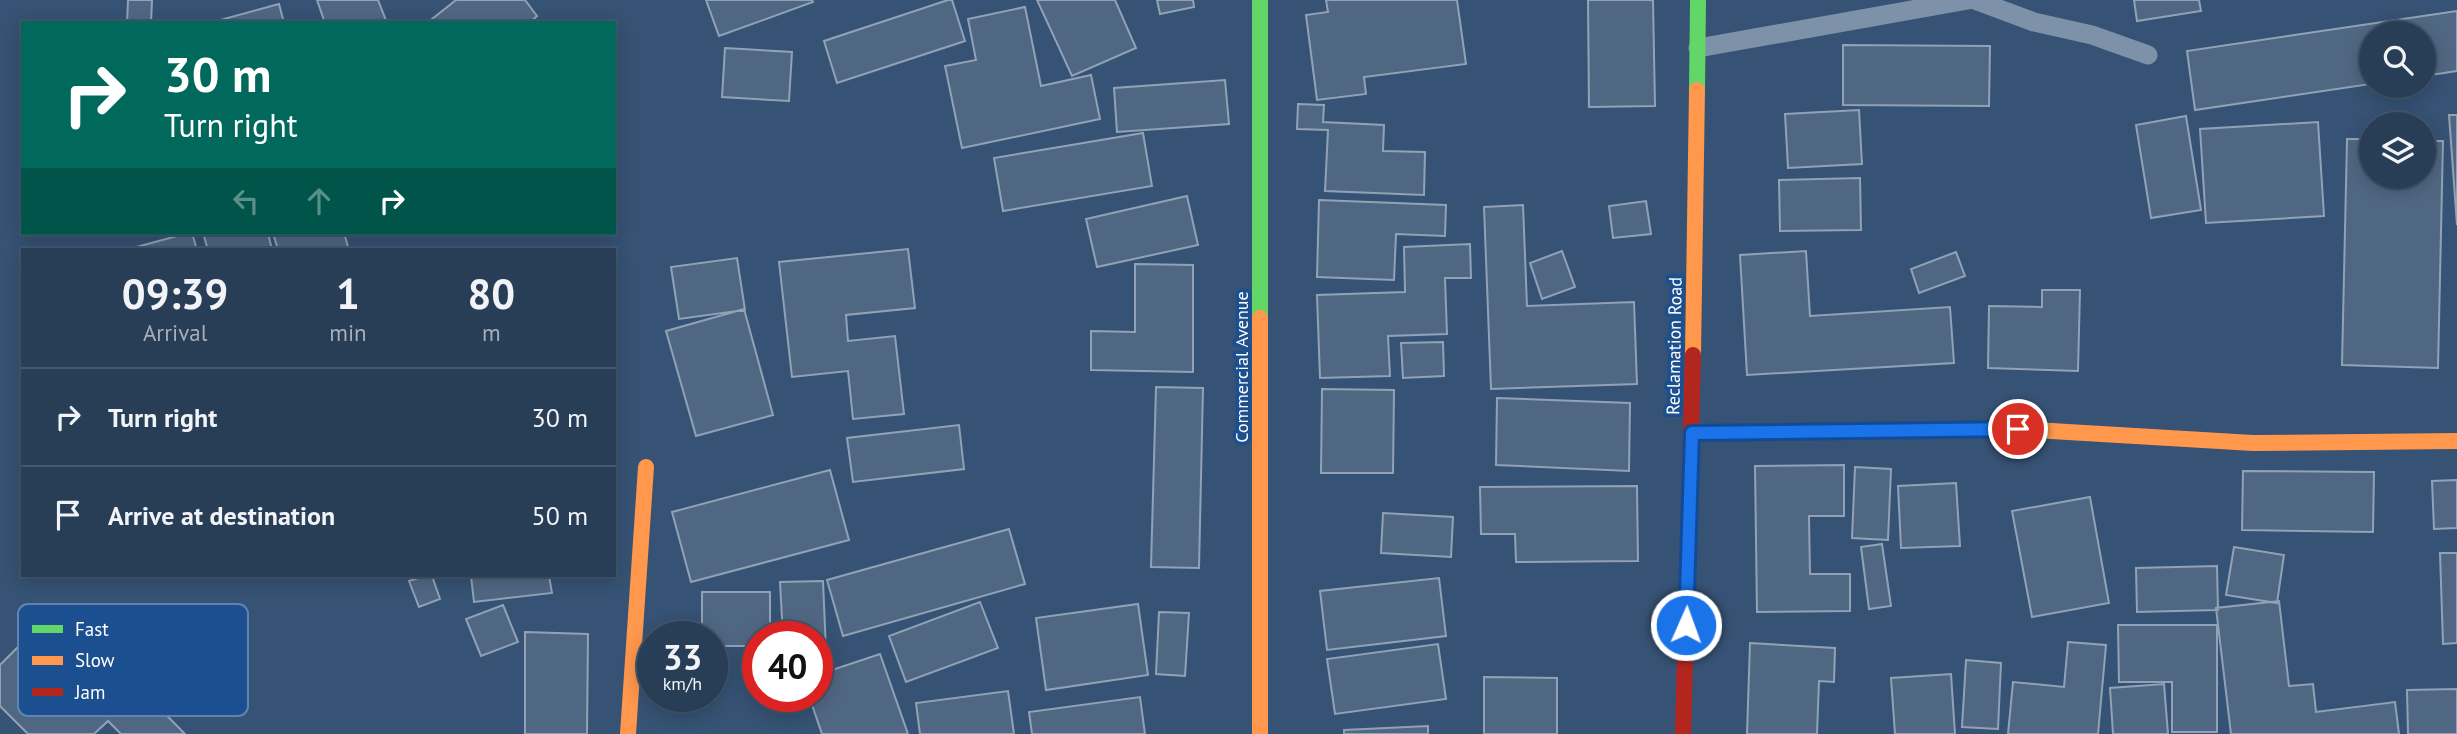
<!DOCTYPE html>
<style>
:root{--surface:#283e57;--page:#30455d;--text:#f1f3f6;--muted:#a5aeba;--line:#44576d}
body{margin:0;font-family:"PT Sans",sans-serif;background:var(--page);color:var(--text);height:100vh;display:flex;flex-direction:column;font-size:26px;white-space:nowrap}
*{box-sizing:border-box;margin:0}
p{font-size:23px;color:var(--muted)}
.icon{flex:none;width:38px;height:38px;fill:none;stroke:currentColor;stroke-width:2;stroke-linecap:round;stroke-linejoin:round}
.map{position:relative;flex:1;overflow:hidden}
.details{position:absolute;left:21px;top:248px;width:595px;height:329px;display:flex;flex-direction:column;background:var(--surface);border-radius:0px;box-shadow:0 4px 18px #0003,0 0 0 2px var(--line)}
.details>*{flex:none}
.guide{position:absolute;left:21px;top:21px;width:595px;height:214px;border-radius:0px;box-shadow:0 4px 18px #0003,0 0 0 2px var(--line);background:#00695c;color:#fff;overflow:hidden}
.buttons{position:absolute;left:2359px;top:21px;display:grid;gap:14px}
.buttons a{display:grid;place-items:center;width:77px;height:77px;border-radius:50%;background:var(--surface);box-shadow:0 4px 18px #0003,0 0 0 2px var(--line);font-size:35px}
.speed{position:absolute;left:637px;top:621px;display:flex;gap:14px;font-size:35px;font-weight:700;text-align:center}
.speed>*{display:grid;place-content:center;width:91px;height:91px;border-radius:50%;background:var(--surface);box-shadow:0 4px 18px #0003,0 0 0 2px var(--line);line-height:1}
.speed small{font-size:18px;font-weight:400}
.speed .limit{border:10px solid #d22;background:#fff;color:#111}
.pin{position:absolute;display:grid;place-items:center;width:60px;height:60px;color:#fff;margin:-30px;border:4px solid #fff;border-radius:50%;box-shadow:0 2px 7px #0007}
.me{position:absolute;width:77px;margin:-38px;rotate:2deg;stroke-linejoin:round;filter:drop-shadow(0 0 5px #0008)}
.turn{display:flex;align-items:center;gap:24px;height:147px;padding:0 28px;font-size:32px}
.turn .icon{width:91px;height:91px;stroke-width:2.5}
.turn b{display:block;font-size:49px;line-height:60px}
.lanes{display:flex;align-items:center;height:66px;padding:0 28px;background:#0003;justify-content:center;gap:35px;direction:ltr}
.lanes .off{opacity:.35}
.eta{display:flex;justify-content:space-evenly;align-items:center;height:119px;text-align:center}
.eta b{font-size:42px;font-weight:600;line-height:49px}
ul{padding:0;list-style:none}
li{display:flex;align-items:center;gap:21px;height:98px;padding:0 28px;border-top:2px solid var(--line)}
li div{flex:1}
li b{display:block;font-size:26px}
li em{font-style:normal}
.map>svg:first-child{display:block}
.building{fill:#506783;stroke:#92a2b6;stroke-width:2}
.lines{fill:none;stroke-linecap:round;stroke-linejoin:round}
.lane{stroke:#7d92a8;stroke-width:19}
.fast{stroke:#63d668;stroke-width:16}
.slow{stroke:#ff974d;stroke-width:16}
.jam{stroke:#b3261e;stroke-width:16}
.route-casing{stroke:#114b97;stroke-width:18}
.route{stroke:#1a73e8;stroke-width:12}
.labels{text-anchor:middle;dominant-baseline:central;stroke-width:7;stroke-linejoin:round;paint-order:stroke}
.street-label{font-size:18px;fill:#fff;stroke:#1b4f8f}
.key{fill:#1b4f8f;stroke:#5f84b1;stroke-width:2}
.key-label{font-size:19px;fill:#fff}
</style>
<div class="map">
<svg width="2457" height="734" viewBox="0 0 2457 734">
<rect width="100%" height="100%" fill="#365274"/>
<path class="building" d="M128 0H152L151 23H127Z
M317 0H378L387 23H325Z
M456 0H525L537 16 529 23H427Z
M706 0H812L813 2 719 36Z
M948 0H952L965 41 837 83 824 41Z
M1037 0H1115L1136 48 1072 76Z
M1157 0H1193L1194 7 1160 14Z
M1326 0H1457L1466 64 1364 77 1366 94 1317 100 1306 15 1328 12Z
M1588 0H1653L1655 106 1589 107Z
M2134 0H2199L2201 11 2137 21Z
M279 4 284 23H214L213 22Z
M1025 7 1041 86 1091 75 1100 119 962 148 945 66 976 60 968 19Z
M2457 11V71L2424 76V33H2371V84L2195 110 2187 51Z
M1843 45 1990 46 1989 106 1843 105Z
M725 48 792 52 789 101 722 97Z
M1225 80 1229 124 1117 132 1114 88Z
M1298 104 1324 105 1323 122 1384 125 1383 151 1425 152 1424 195 1325 191 1328 130 1297 129Z
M1859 110 1862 164 1788 168 1785 114Z
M2449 115H2457V225Z
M2186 116 2201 210 2151 218 2136 125Z
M2318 122 2324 216 2206 223 2200 129Z
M1143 133 1152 186 1003 211 994 158Z
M2347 139H2371V177H2424V141H2443L2438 368 2342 365Z
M1860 178 1861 230 1780 231 1779 180Z
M1187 196 1198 245 1097 267 1086 219Z
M1319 200 1446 205 1445 236 1396 234 1394 280 1317 277Z
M1646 201 1651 234 1613 238 1609 206Z
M1523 205 1527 306 1634 302 1637 384 1491 389 1484 207Z
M188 233H192L197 250H134L133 248Z
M203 233H268L272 250H208Z
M273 233H344L349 250H278Z
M1470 244 1471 278H1445L1447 334 1388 336 1390 376 1320 378 1317 295 1405 292 1404 247Z
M908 249 915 308 846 315 848 341 895 336 904 414 853 419 848 371 792 377 779 262Z
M1562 251 1575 287 1542 299 1530 263Z
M1806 251 1810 316 1950 307 1954 363 1747 375 1740 255Z
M1956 252 1965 276 1919 293 1911 269Z
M737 258 745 310 679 319 671 267Z
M1135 264 1193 265V372L1091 370V331L1135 332Z
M2042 290H2080L2078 371 1988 368 1989 306 2042 307Z
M744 309 773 415 696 436 666 331Z
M1443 342 1444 376 1403 378 1401 343Z
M1156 387 1203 388 1199 568 1151 567Z
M1322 389 1394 390 1393 473H1321Z
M1497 398 1630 403 1629 471 1496 465Z
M959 425 964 469 853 482 847 438Z
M1844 465V516H1809L1810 574H1850V611L1757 612 1755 466Z
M1855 467 1891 469 1888 540 1852 538Z
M830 470 849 540 691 582 672 512Z
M2243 471 2374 472 2373 532 2242 530Z
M2457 480V528L2434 529 2432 481Z
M1956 483 1960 546 1901 548 1898 486Z
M1637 486 1638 561 1516 562 1515 534H1481L1480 487Z
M2090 497 2109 603 2032 617 2012 511Z
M1383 513 1453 517 1451 557 1381 553Z
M1009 529 1025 584 843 636 827 580Z
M1882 544 1891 606 1869 609 1861 547Z
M2234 547 2284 555 2277 603 2226 595Z
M2440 553H2457V643L2443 644Z
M2217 566 2218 610 2137 612 2136 568Z
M425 576H432L440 599 419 607 409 581Z
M471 576H549L552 593 474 602Z
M1439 578 1446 636 1327 650 1320 591Z
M823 581 826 651H817V637H783L780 582Z
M702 592H770V637H758V646H712V637H702Z
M2279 601 2289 686 2313 684 2316 712 2395 702 2399 734H2231L2216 608Z
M980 602 998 648 906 682 889 636Z
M1138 604 1148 675 1046 690 1036 618Z
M503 605 518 642 481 656 466 619Z
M59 606 185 734H121L108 721 94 734H28L0 706V665Z
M1159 612 1189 613 1185 676 1156 674Z
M2118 625H2217V732H2172V682H2119Z
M525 632 588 634 587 734H525Z
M2068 642 2106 645 2098 734H2008L2013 682 2064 687Z
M1750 643 1835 648 1834 682 1819 681 1817 734H1747Z
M1438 644 1446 699 1335 714 1327 659Z
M880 654 908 734H822L809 696H817V675Z
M1966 660 2001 663 1998 729 1962 727Z
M1951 674 1955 734H1895L1891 678Z
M1484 677 1557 678V734H1484Z
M2164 684 2168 734H2113L2110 688Z
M2457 689V734H2408L2407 690Z
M1008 691 1014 734H920L916 703Z
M1140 697 1145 734H1032L1029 712Z
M1428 726V734H1344V730Z"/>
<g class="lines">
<path class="lane" d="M1975 0 2034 22 2092 35 2148 55
M1698 48 1968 0"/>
<path class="fast" d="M1260 0V318
M1697 90 1698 0
M1692 433 2018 429 2051 431"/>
<path class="slow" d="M1260 318V734
M1693 355 1697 90
M2051 431 2253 443 2457 441
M628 734 646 467"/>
<path class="jam" d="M1683 734 1693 355"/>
</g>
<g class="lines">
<g class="route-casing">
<path id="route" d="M1686 625 1692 433 2018 429"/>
</g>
<use href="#route" class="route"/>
</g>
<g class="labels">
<g class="street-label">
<text transform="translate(1674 346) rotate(-89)">Reclamation Road</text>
<text transform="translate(1241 367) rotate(-90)">Commercial Avenue</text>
</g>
</g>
<rect x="18" y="604" width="230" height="112" rx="10" class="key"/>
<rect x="32" y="625" width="31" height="8" fill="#63d668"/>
<rect x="32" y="656" width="31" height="9" fill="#ff974d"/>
<rect x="32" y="688" width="31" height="8" fill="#b3261e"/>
<g class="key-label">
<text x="75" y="636">Fast</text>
<text x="75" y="667">Slow</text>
<text x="75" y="699">Jam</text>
</g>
</svg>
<div class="buttons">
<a><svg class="icon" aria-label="search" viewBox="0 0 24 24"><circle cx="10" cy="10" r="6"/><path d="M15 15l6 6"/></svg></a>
<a><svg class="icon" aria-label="layers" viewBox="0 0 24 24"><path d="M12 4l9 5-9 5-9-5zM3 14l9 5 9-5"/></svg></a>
</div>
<div class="speed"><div>33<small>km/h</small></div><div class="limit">40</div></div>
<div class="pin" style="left:2018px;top:429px;background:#d93025"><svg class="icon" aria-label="arrive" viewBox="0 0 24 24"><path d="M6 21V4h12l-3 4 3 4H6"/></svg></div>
<svg class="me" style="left:1686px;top:625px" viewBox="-20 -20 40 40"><circle r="17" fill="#1a73e8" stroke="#fff" stroke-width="3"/><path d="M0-11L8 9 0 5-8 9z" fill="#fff"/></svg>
<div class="guide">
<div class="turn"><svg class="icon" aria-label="right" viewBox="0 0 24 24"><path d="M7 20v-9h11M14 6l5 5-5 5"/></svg><div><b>30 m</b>Turn right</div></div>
<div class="lanes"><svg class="icon off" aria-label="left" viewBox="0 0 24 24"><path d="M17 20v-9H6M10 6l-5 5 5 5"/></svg><svg class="icon off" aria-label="ahead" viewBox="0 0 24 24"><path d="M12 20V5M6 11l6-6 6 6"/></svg><svg class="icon" aria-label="right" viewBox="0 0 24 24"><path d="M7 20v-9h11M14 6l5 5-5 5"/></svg></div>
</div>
<section class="details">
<div class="eta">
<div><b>09:39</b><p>Arrival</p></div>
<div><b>1</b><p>min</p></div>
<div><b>80</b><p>m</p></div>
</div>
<ul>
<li><svg class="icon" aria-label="right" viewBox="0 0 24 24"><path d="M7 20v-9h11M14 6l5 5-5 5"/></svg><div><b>Turn right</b></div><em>30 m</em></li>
<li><svg class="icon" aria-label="arrive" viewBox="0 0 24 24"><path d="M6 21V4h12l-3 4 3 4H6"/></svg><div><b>Arrive at destination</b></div><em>50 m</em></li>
</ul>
</section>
</div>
